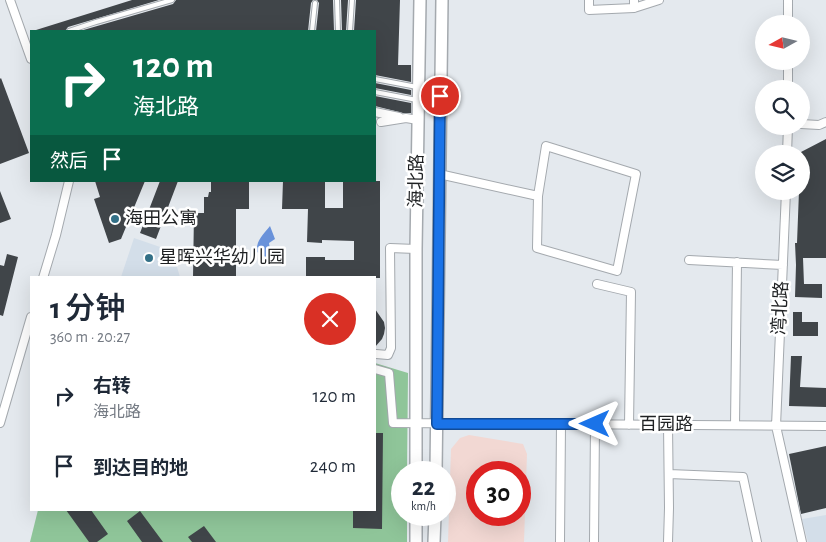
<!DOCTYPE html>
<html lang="zh">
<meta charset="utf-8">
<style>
:root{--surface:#fff;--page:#f6f6f7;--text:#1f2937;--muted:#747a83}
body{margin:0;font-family:"Alegreya Sans","Noto Sans SC",sans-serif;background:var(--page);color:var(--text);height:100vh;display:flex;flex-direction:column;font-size:19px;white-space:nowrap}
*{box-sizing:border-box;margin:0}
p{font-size:16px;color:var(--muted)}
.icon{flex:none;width:28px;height:28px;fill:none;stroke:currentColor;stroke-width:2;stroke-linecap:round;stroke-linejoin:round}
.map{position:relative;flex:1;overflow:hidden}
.drawer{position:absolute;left:30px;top:276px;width:346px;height:235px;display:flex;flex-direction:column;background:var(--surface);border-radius:0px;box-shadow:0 5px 20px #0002}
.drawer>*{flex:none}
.hud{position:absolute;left:30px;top:30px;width:346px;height:152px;border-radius:0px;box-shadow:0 5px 20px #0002;background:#0b6e4f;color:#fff;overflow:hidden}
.needle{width:32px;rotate:262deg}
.tools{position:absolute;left:755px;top:15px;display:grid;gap:10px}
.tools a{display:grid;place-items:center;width:55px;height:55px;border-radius:50%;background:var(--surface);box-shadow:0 5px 20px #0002;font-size:25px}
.speed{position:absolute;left:391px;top:461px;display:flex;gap:10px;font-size:25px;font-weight:700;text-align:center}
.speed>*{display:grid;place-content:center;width:65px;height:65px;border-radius:50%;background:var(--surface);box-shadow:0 5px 20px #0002;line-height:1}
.speed small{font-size:12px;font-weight:400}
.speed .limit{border:8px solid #d22;background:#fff;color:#111}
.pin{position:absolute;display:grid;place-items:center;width:42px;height:42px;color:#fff;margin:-21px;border:2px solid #fff;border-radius:50%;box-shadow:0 1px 5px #0007}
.me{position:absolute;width:55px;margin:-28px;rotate:270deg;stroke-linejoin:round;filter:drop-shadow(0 0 4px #0008)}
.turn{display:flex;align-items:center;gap:18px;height:105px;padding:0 20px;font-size:22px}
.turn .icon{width:65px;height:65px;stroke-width:2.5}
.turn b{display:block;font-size:35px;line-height:42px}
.then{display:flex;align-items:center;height:48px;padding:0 20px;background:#0003;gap:10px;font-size:19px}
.round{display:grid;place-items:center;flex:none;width:52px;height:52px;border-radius:26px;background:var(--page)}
.summary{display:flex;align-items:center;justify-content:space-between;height:85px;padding:0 20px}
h1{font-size:30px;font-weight:600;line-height:38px}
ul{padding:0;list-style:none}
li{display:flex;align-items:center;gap:15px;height:70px;padding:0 20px}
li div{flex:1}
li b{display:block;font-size:19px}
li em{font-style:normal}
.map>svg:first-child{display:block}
.built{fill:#d3dee9}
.medical{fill:#f2d8d3;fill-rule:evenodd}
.green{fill:#8fc599}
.water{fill:#6992da}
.building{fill:#404549}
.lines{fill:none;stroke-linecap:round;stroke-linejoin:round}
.lane-casing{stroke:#a4a9ae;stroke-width:6}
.street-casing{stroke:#a4a9ae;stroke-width:10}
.secondary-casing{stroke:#a4a9ae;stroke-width:14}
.lane{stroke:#fff;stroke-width:4}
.street{stroke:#fff;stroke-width:8}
.secondary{stroke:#fff;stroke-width:11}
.route-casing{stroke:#114b97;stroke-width:12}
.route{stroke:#1a73e8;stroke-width:9}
.poi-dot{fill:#337087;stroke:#fff;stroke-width:2}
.labels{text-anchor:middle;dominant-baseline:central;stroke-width:5;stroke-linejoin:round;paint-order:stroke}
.street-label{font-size:18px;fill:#1f2123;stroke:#fff}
.poi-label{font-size:18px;fill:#1f2123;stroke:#fff;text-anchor:start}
</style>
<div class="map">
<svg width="826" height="542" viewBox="0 0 826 542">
<rect width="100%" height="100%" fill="#e4e9ee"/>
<path class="built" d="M134 238 166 249 177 267 180 277H121Z
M826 515V542H808L802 519Z"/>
<path class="medical" d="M469 435 523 444 527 454 524 542H448L451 449 460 438ZM478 472H520V515H478Z"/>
<path class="green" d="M375 363 408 373 407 472H402V515H407V542H30L38 510H375Z"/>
<path class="water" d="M270 226 275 239 269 243 270 250 274 254 272 260 263 256 257 252C256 240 263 235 270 226Z"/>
<path class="building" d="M132 0H159L68 27 65 31H37L36 30Z
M176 0H313L311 3 308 31H80L173 4Z
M317 0H333L334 31H316L319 3Z
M341 0H348L346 31H342Z
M356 0H400L398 65H411V82L375 75V31H354Z
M1 78 29 153 0 164V79Z
M375 83 411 90V95L375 88Z
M375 96 411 103V113H403L375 106Z
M826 139V258H803L804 284H822V298L795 297 796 265 795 243H797L799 191H801V152Z
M95 181H145L121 239 109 243 94 199 100 197Z
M160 181H178L156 239 140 233Z
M211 181H249V209H236V278H193L194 213H204V197H208L209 192H211Z
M283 181H325V208H343V181H380V278H306V257H325V260H354V241L322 240V243L307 242 308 209H282Z
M0 191 11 219 0 223Z
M7 254 18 257 3 316 0 315V265L4 266Z
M375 309 384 322 385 328 384 334 382 339 375 347Z
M793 312H802V322H818V336H793Z
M791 356H802L800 387 826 388V407L789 406Z
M375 433H383L382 529 353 528V510H375Z
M826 446V508L801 514 789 454Z
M66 510H91L108 534 97 542H89Z
M140 511 163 542H142L127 521Z
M204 526 216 542H192L188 537Z"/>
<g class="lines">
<g class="lane-casing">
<path id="lane" d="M337 0 338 31
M69 31 96 22 172 0
M312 31 315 3
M350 31 352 0
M375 79 417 87
M375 92 417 100"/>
</g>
<g class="street-casing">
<path id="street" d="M10 0 31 59
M589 0V10L634 8V0
M634 8 659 0
M788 24V0
M788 61V89
M375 112 399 117
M381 122 406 118 418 120
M801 124 819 125 826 122
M787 154 788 126
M439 174 538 196 537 248 617 271 636 174 546 146 538 196
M786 191 776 426 802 542
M689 260 783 265
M43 278 56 235 69 181
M597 284 631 292 629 425
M376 354 388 355 391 348 390 248 416 249
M375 369 389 373 393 423 826 426
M0 423 31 317
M735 425 737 262
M669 474 743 477 757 542
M560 542 561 424
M594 542 595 424
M668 542 669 508 668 425"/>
</g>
<g class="secondary-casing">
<path id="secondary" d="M416 472V249L420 0
M436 472 442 0
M416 542V515
M434 542 435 515"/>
</g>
<use href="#lane" class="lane"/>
<use href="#street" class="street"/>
<use href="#secondary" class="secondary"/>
</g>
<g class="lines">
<g class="route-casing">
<path id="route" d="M440 96 437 424H595"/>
</g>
<use href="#route" class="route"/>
</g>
<g class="poi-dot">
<circle cx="115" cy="219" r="5"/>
<circle cx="149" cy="258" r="5"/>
</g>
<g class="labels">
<g class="street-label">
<text transform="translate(417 181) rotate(-89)">海北路</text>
<text transform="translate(781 308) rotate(-87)">湾北路</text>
<text x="666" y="425">百园路</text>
</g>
<g class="poi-label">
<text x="125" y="219">海田公寓</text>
<text x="159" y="258">星晖兴华幼儿园</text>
</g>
</g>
</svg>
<div class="tools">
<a><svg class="needle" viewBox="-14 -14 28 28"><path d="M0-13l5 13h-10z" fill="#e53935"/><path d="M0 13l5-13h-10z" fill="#747a83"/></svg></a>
<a><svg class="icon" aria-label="search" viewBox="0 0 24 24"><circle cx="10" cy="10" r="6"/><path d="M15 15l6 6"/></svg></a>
<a><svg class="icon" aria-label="layers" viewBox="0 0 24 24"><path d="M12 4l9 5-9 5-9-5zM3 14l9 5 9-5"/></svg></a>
</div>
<div class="speed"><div>22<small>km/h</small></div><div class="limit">30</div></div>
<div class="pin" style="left:440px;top:96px;background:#d93025"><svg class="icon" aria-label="arrive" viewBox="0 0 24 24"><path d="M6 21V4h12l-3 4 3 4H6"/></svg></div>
<svg class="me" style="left:595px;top:424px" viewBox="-20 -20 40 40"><path d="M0-17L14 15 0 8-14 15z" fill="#1a73e8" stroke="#fff" stroke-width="4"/></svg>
<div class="hud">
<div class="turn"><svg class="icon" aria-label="right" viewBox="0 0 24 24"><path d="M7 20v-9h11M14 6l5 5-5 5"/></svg><div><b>120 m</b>海北路</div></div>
<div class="then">然后<svg class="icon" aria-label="arrive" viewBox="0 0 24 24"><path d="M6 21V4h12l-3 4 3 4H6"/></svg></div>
</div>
<section class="drawer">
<div class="summary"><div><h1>1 分钟</h1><p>360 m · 20:27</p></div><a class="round" style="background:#d93025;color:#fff"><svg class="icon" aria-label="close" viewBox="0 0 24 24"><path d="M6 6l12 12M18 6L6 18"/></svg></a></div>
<ul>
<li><svg class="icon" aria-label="right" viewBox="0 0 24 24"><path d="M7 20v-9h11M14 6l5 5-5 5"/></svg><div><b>右转</b><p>海北路</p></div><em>120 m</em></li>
<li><svg class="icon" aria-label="arrive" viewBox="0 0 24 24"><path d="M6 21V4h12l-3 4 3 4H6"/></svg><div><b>到达目的地</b></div><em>240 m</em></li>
</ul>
</section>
</div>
